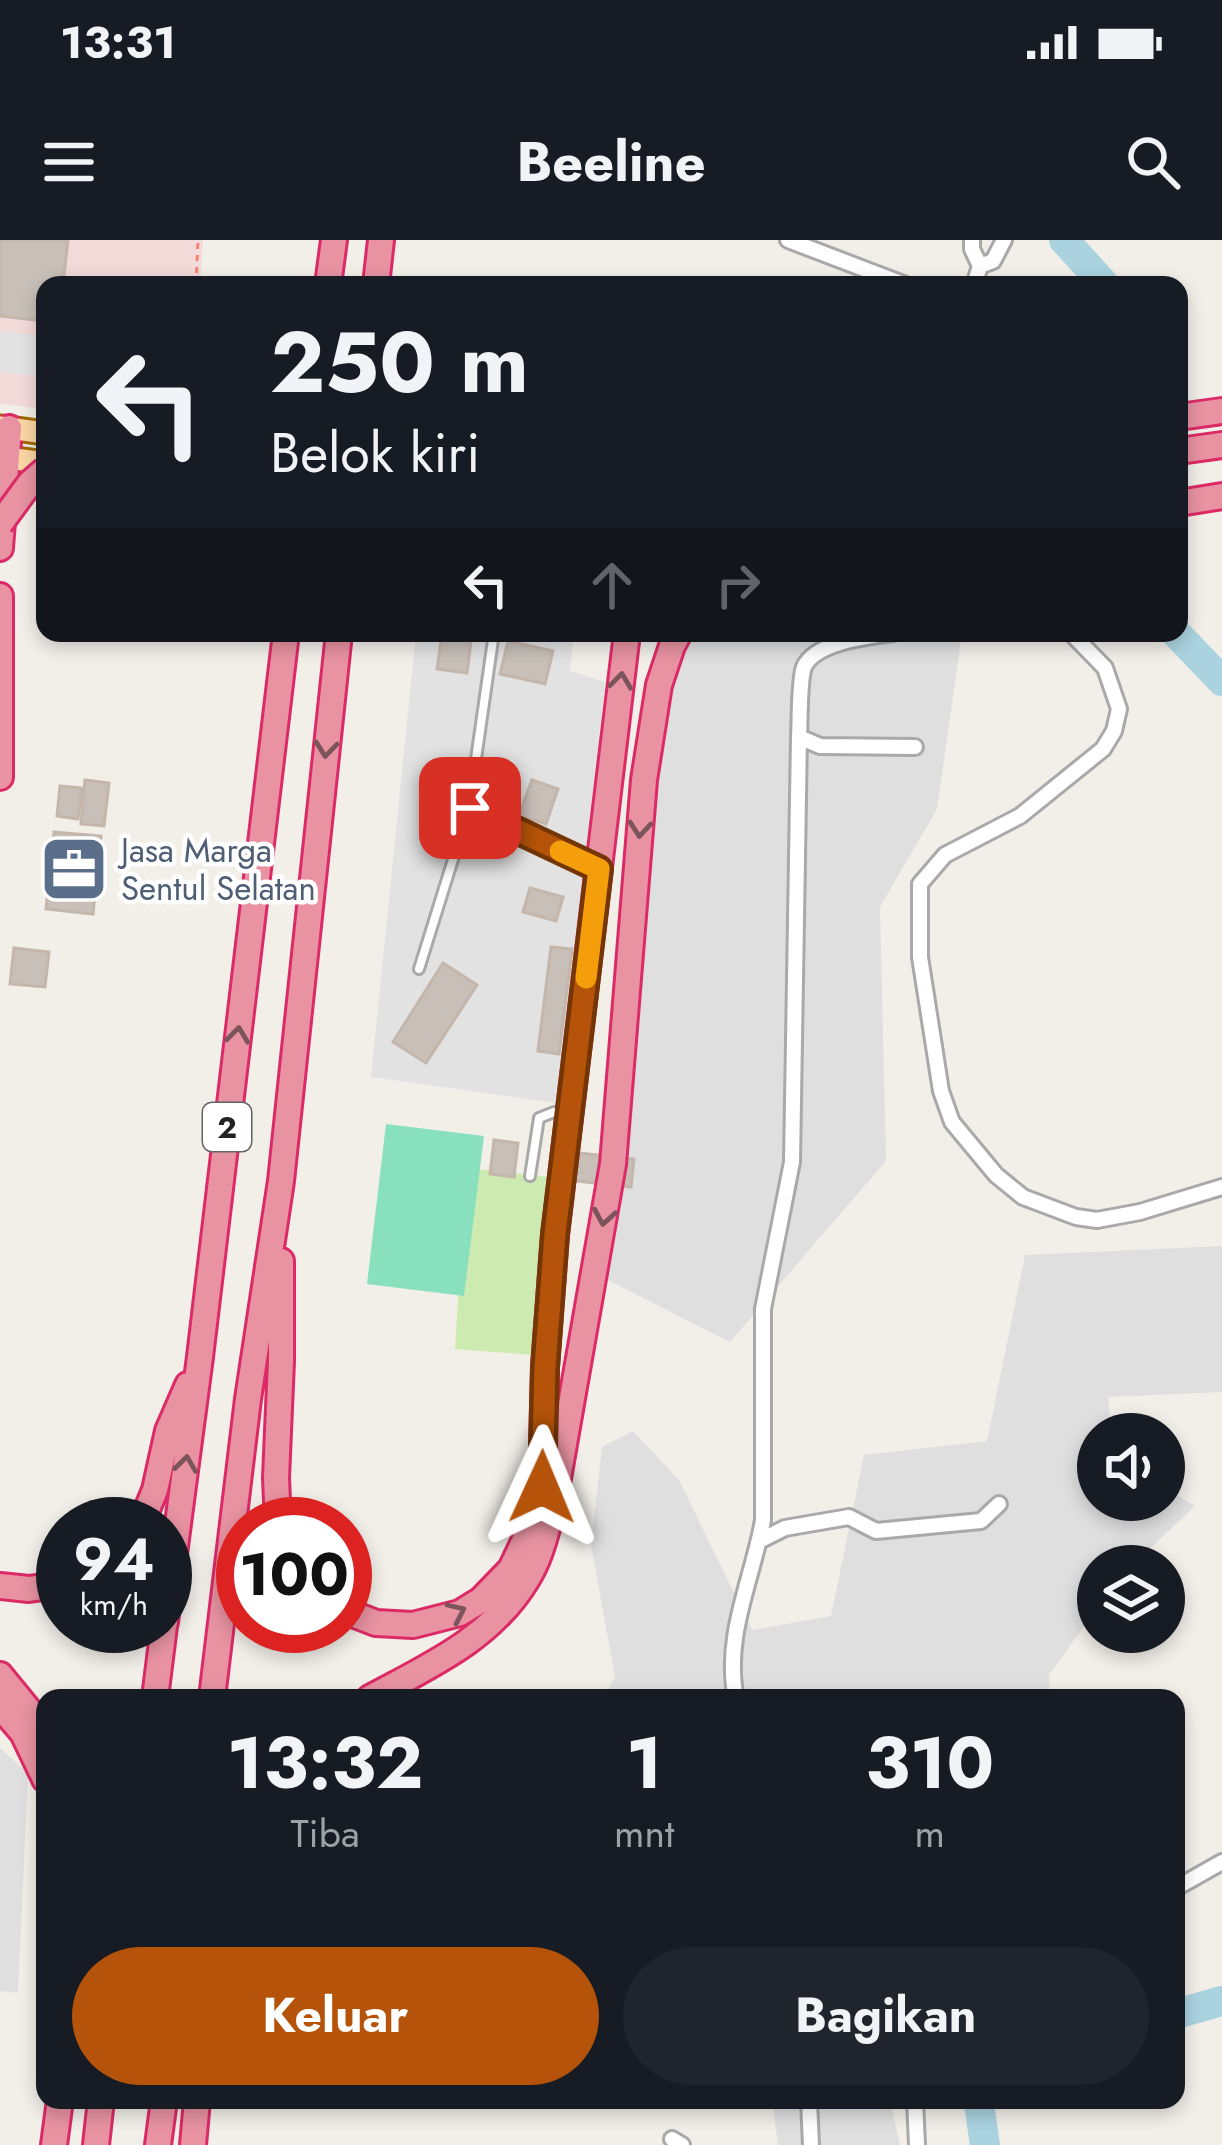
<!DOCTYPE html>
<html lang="id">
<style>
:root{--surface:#171b24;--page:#20242c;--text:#f1f3f6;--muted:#9ea1a6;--accent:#b45309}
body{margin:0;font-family:Jost,sans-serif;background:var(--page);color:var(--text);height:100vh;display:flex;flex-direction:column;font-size:45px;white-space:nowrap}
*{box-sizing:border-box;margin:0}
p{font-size:39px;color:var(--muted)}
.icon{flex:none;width:66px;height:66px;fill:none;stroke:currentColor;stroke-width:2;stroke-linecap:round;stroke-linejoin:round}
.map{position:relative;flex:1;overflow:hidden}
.details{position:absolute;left:36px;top:1449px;width:1149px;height:420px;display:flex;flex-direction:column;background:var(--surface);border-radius:24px;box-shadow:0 6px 18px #0003}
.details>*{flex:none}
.hud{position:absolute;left:36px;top:36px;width:1152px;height:366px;border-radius:24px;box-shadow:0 6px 18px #0003;background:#171b24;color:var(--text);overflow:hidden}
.controls{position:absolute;left:1077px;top:1173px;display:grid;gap:24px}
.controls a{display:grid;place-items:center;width:108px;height:108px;border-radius:50%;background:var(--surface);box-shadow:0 6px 18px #0003;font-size:60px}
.speed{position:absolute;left:36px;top:1257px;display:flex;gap:24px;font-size:60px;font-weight:700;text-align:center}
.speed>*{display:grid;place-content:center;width:156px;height:156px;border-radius:50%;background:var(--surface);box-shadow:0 6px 18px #0003;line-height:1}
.speed small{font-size:30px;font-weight:400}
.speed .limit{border:18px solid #d22;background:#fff;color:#111}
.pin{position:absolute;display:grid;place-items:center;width:102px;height:102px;color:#fff;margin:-51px;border-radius:24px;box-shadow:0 6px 18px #0006}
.me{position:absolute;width:132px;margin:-66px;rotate:1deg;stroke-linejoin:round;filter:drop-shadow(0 0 9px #0008)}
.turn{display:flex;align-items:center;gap:42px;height:252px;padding:0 36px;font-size:54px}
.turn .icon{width:156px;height:156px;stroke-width:2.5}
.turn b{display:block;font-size:84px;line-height:102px}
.lanes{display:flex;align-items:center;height:114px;padding:0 36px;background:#0003;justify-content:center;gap:60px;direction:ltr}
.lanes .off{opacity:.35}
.eta{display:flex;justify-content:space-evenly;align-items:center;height:204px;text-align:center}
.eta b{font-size:72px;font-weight:700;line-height:84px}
.cta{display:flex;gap:24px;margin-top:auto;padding:24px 36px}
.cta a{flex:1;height:138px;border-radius:72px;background:var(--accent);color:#fff;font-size:48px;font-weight:700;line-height:138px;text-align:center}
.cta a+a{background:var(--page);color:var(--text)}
.status{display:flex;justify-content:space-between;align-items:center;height:84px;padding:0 60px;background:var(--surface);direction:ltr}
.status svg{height:33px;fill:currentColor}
header{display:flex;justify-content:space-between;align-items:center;height:156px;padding:0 36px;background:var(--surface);font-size:54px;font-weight:700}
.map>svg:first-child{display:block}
.residential{fill:#e0dfdf}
.commercial{fill:#f2dad9}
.grass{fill:#cdebb0}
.pitch{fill:#88e0be}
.parking{fill:#e2e2e2}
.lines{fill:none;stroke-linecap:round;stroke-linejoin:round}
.river{stroke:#aad3df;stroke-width:30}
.building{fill:#c7bfb8;stroke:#c4b6ab;stroke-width:3}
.lane-casing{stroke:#a9a9a9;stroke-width:14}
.street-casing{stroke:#a9a9a9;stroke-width:20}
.primary-casing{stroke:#a06b00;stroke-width:27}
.highway-casing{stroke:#dc2a67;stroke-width:30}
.path{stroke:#fa8072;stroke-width:3;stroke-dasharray:6 6;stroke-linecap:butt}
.lane{stroke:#fff;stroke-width:8}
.street{stroke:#fff;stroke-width:14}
.primary{stroke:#fcd6a4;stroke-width:21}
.highway{stroke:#e892a2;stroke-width:24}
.highway-bridge-casing{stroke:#dc2a67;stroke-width:30;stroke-linecap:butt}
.highway-bridge{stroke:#e892a2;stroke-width:24}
.oneway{stroke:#7b545c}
.route-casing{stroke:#753606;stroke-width:30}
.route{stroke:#b45309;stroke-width:21}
.slow{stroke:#f59e0b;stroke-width:21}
.labels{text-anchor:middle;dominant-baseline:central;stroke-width:9;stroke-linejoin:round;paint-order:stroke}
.shield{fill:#fff;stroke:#646464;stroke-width:3}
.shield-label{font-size:30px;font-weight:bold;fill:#222}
.service-label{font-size:33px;fill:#4e5e75;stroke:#fff;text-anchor:start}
</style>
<div class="status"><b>13:31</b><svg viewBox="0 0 49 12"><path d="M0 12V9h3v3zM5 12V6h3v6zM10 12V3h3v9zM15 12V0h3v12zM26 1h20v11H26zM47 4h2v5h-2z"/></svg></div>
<header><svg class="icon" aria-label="menu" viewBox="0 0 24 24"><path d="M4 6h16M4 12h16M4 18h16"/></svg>Beeline<svg class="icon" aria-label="search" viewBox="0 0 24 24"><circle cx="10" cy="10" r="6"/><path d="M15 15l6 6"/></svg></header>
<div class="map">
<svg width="1222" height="1905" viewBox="0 0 1222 1905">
<rect width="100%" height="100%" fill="#f2efe9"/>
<path class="residential" d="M679 393H962L937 569 880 667 886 921 730 1102 594 1033 644 540Z
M1222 1006V1152L1108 1157 1112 1194H1098V1260H1164V1247L1195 1266 1132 1326H1098V1367L1049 1435 1050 1458H603L615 1437 591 1305 602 1207 633 1191 679 1240 752 1390 831 1376 864 1215 987 1201 1025 1015Z
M0 1508 28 1533 18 1753 0 1751Z
M772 1860H890L900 1905H778Z"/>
<path class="commercial" d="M0 0H203L200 45H45V169L0 164Z"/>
<path class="grass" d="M466 928 562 938 546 1116 455 1109Z"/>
<path class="pitch" d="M386 884 484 896 464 1056 367 1044Z"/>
<path class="parking" d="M0 91 45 96V137L0 132Z
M416 393H574L570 431 605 442 557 863 371 837Z"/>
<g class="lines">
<path class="river" d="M1064 0 1105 45
M1176 393 1222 441
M1176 1774 1222 1761
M981 1860 979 1864 985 1905"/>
</g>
<path class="building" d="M0 0H68L63 45H45V81L0 76Z
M442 393 472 394 467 433 437 429Z
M508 401 553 411 545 444 500 434Z
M85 540 109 543 104 586 81 584Z
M532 540 558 549 546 584 519 575Z
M60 546 82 548 78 579 57 576Z
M54 592 101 596 93 674 46 669Z
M530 648 563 657 556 681 523 672Z
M551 707 572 709 559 814 538 811Z
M14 708 49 712 45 747 10 744Z
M443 723 477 745 426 823 393 802Z
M494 900 518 903 514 937 490 934Z
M552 910 634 919 631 947 549 938Z"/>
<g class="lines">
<g class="lane-casing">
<path id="lane" d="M470 568 592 626
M419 729 469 568 494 393
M530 936 539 878 554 872H568"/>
</g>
<g class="street-casing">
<path id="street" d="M788 0 906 45
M972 0V9L980 26 974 45
M980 26 993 21 1004 0
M1071 393 1105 428 1119 469 1114 491 1103 509 1020 576 945 615 920 644V717L941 851 952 882 996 935 1023 957 1076 977 1097 980 1140 972 1222 947
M799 497 820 506 915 507
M759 1301 785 1288 849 1277 876 1291 981 1281 999 1264
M736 1458C723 1397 753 1338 763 1280V1069L792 922 799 497C800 481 799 440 804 427 815 402 869 396 893 393
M1176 1648 1222 1622
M809 1860 811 1905
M915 1860 917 1905
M672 1899 682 1905"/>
</g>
<g class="primary-casing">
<path id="primary" d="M0 187 45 193
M0 217 45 223"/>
</g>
<g class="highway-casing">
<path id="highway" d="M328 45 334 0
M376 45 381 0
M1179 177 1222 171
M1179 211 1222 205
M1179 263 1222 256
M0 308 9 188
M0 356V537
M141 1284 155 1250 168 1191 188 1145
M278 1284 276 1238 281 1121V1021
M0 1346 29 1349 63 1344
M345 1371 376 1383 413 1385 460 1373 481 1360 511 1329 530 1289 542 1247 545 1127 555 995 627 393
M165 1382 200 1117 286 393
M0 1435 45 1490
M155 1458 164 1386
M212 1458 248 1159 281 941 339 393
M370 1458C429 1426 491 1399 527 1339 541 1317 546 1291 553 1267L613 924 644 540 659 445 672 406 679 393
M0 1466 23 1493 45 1539
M54 1905 60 1860
M96 1905 101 1860
M158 1905 164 1860
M193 1905 197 1860"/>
</g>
<path class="path" d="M196 45 198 0"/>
<use href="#lane" class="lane"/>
<use href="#street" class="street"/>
<use href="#primary" class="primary"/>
<use href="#highway" class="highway"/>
<g class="highway-bridge-casing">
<path id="highway-bridge" d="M0 284 30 243 45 230"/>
</g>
<use href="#highway-bridge" class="highway-bridge"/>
</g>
<defs><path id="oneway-chevron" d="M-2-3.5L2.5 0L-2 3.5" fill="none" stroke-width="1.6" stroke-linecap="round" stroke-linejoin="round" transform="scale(3)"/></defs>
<g class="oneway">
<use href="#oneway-chevron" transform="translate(621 441) rotate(-83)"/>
<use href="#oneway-chevron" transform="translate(326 509) rotate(96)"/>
<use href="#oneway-chevron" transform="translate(640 589) rotate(95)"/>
<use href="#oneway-chevron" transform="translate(238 795) rotate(-83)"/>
<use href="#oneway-chevron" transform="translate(604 977) rotate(100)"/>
<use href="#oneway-chevron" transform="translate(186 1224) rotate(-82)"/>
<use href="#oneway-chevron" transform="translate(457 1372) rotate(-25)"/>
</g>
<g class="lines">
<g class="route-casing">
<path id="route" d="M470 568 599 629 555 994 545 1127 542 1247"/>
</g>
<use href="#route" class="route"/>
<path class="slow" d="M560 611 599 629 586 738"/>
</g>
<defs>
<g id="office-square" transform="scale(3.45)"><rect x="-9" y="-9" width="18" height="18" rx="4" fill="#5c6f8a" stroke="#fff"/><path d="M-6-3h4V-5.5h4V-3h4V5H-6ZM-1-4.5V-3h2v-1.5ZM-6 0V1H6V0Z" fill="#fff"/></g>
</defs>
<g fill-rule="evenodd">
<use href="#office-square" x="74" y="629"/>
</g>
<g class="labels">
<rect class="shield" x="203" y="863" width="48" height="48" rx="9"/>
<g class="shield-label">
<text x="227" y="887">2</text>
</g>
<g class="service-label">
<text x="121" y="610">Jasa Marga<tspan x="121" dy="38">Sentul Selatan</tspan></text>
</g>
</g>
</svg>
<div class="controls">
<a><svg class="icon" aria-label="sound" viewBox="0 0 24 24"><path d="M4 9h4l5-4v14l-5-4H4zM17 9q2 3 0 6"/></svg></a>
<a><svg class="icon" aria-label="layers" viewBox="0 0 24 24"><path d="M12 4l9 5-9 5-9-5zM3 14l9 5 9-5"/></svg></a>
</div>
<div class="speed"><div>94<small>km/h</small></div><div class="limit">100</div></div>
<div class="pin" style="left:470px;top:568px;background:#d93025"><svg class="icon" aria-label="arrive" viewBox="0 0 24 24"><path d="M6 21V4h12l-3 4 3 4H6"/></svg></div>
<svg class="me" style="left:542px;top:1247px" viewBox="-20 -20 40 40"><path d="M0-17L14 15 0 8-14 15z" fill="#b45309" stroke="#fff" stroke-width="4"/></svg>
<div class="hud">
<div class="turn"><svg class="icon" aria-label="left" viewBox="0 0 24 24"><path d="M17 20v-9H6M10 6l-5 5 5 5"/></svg><div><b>250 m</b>Belok kiri</div></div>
<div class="lanes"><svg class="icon" aria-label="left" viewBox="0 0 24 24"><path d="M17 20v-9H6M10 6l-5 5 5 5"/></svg><svg class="icon off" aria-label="ahead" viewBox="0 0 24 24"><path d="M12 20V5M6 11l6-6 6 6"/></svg><svg class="icon off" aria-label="right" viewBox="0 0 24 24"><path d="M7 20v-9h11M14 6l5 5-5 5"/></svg></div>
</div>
<section class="details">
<div class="eta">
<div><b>13:32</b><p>Tiba</p></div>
<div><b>1</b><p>mnt</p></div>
<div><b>310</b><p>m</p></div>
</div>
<div class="cta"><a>Keluar</a><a>Bagikan</a></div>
</section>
</div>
